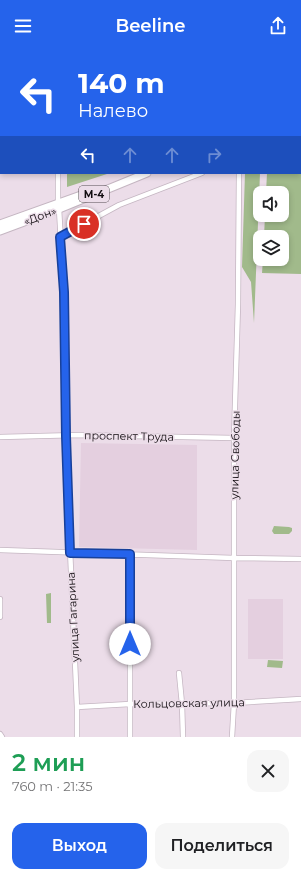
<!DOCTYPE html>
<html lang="ru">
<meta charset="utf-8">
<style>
:root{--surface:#fff;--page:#f6f6f6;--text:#202124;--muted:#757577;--accent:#2563eb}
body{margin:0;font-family:Montserrat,sans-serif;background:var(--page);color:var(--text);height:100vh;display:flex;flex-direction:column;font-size:15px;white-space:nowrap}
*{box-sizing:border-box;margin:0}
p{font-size:13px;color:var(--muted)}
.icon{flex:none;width:22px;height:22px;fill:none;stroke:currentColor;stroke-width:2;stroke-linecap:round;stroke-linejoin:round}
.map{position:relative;height:685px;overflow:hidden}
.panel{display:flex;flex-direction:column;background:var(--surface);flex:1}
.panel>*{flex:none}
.top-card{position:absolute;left:0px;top:0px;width:301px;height:122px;box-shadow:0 2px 6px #0003;background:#2563eb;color:#fff;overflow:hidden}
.fabs{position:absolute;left:253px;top:134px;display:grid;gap:8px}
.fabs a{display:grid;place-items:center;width:36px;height:36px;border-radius:8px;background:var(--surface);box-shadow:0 2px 6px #0003;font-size:20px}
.pin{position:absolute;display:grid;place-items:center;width:34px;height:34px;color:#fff;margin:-17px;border:2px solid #fff;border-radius:50%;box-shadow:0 1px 4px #0007}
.me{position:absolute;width:44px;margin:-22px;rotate:0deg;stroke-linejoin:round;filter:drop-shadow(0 0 3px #0008)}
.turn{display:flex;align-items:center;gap:14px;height:84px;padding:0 12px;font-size:18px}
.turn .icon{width:52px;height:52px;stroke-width:2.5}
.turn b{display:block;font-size:28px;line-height:34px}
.lanes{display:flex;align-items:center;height:38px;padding:0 12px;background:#0003;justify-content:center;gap:20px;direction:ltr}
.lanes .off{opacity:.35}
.round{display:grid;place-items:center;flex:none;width:42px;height:42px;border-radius:12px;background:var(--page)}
.summary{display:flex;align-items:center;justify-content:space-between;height:68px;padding:0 12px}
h1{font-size:24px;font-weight:600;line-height:30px;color:#1e9e55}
.cta{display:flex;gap:8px;margin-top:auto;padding:8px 12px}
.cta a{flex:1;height:46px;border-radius:12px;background:var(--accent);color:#fff;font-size:16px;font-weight:600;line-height:46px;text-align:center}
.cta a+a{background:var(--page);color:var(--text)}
header{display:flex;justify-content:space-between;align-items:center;height:52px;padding:0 12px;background:var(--accent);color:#fff;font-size:18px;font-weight:600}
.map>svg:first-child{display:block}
.built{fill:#e4cfdf}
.green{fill:#a1ba8b}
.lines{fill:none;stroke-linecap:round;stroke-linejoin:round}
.minor-casing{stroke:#c5b6c2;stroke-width:6}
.primary-casing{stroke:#c5b6c2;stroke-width:9}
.minor{stroke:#fff;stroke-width:4.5}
.primary{stroke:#fff;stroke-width:7}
.route-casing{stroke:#184099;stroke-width:10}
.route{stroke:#2563eb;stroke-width:7}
.labels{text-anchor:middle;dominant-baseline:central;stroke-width:3;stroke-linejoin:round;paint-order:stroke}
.shield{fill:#ecdde9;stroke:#534b51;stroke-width:1}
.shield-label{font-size:10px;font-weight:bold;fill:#110c10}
.street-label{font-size:11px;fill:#110c10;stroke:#ecdde9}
</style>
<header><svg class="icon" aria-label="menu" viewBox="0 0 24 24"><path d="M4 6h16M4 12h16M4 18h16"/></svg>Beeline<svg class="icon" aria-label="share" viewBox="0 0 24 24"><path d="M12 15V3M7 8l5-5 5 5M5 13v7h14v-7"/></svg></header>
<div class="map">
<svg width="301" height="685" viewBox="0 0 301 685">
<rect width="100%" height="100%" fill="#ecdde9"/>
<path class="built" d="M81 391 197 393V498L79 495Z
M248 547H283V607H248Z"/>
<path class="green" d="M300 78H301V222L262 221 263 207H282V185H264L265 163H282V141H266L267 121H300Z
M67 121H110L67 135Z
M245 121H260L254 271 251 230 242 215Z
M274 474 289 475 292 476V479L289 482H274L272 479Z
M51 541V571H47L46 542Z
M268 608 283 609 282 616 267 615Z"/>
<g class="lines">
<g class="minor-casing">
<path id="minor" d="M63 1V0
M0 4V0
M0 51H1
M58 121V151
M59 157 64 240 65 384 77 655V685
M60 185 119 153 202 121
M0 385 79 383 234 386
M0 498 234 506 301 507
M0 547V565
M179 621 182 652 183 685
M77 655 130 652 234 651 301 647
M0 682 2 685
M130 685V502
M232 685 234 651V386L238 252 239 121"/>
</g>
<g class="primary-casing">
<path id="primary" d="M300 65 301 64
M0 172 81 143
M0 179 59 157 147 121"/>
</g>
<use href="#minor" class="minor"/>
<use href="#primary" class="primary"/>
</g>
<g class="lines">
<g class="route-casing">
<path id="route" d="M84 172 60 185 64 240 66 384 70 501 130 502V592"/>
</g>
<use href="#route" class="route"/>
</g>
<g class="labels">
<rect class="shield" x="79" y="134" width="30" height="16" rx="3"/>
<g class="shield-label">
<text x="94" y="142">М-4</text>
</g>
<g class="street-label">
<text transform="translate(40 164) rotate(-20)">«Дон»</text>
<text transform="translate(129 384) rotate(1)">проспект Труда</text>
<text transform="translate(235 403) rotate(-89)">улица Свободы</text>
<text transform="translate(73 565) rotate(-93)">улица Гагарина</text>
<text transform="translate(189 651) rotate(-1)">Кольцовская улица</text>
</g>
</g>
</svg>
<div class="fabs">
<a><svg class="icon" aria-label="sound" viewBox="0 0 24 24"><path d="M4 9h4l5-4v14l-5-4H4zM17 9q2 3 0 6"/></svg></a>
<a><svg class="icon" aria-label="layers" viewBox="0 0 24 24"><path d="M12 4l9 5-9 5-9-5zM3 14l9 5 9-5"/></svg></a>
</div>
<div class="pin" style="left:84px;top:172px;background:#d93025"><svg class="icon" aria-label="arrive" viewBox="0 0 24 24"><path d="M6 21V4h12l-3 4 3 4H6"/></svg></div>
<svg class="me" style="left:130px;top:592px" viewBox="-20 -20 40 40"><circle r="19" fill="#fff"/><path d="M0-13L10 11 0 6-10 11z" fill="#2563eb"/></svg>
<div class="top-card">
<div class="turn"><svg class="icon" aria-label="left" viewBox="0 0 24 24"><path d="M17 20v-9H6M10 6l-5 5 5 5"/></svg><div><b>140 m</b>Налево</div></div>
<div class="lanes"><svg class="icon" aria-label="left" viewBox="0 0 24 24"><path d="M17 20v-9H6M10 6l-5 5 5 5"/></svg><svg class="icon off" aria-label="ahead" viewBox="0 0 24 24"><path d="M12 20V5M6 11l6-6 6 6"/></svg><svg class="icon off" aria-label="ahead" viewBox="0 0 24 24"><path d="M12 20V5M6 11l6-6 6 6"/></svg><svg class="icon off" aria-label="right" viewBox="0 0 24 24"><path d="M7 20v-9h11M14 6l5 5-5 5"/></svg></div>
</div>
</div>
<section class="panel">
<div class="summary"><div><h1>2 мин</h1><p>760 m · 21:35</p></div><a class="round"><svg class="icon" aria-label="close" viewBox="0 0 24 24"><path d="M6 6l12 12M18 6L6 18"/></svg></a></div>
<div class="cta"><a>Выход</a><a>Поделиться</a></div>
</section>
